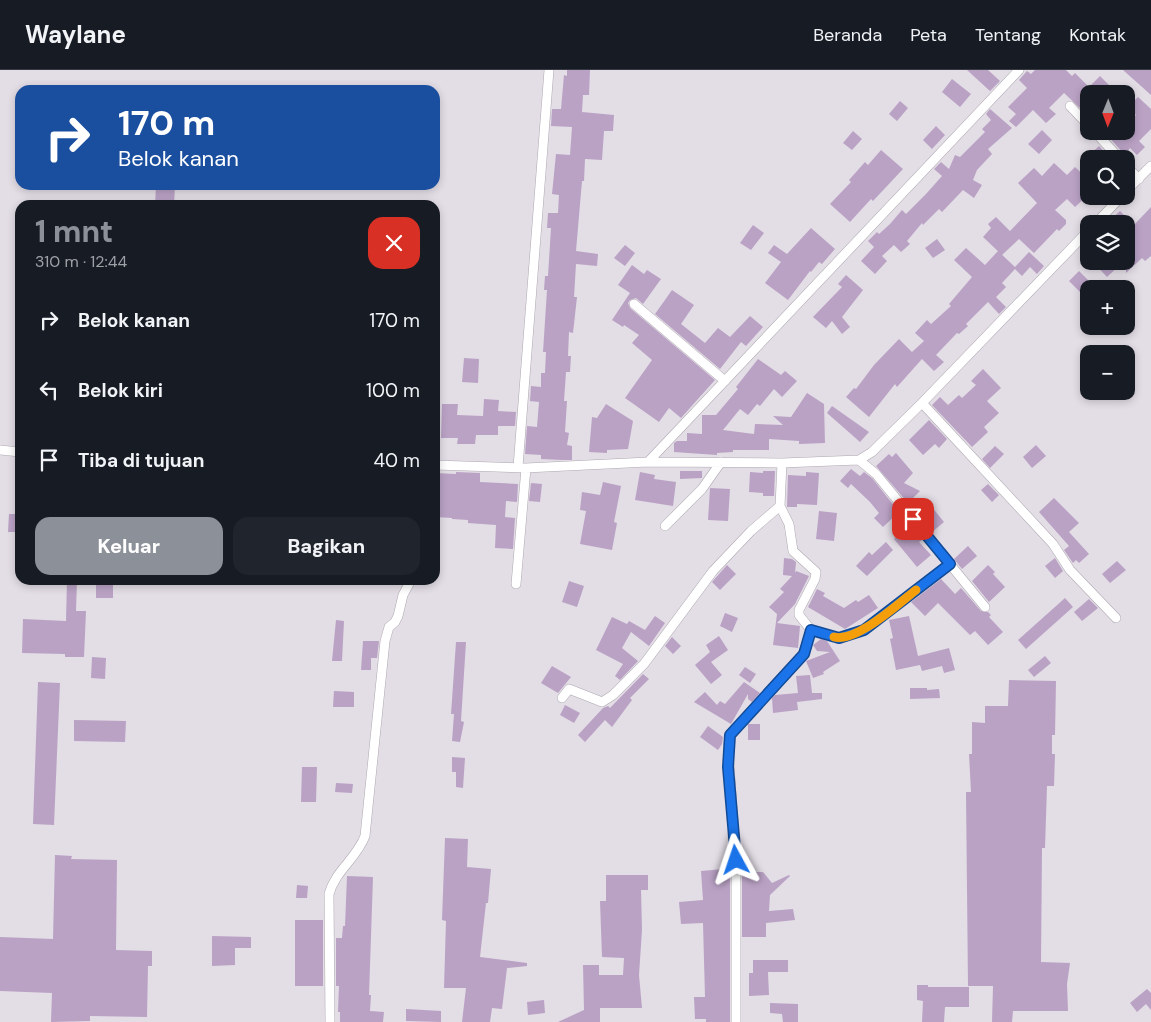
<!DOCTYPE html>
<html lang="id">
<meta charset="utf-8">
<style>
:root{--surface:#171b24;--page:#20242c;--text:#f1f3f6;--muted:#9ea1a6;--line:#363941;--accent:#8c9099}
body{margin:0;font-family:"DM Sans",sans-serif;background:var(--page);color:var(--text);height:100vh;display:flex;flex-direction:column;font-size:19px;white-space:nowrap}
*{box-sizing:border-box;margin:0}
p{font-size:16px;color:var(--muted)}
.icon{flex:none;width:28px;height:28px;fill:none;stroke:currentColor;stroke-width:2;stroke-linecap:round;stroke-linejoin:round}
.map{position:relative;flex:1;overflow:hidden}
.side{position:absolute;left:15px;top:130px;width:425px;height:385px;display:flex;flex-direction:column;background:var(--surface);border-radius:15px;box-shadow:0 2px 8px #0003}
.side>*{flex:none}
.banner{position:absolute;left:15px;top:15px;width:425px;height:105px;border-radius:15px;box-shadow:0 2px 8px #0003;background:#1a4fa0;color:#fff;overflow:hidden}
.needle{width:32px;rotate:181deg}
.tools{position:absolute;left:1080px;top:15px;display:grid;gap:10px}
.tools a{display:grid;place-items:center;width:55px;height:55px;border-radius:10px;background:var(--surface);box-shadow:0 2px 8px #0003;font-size:25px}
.pin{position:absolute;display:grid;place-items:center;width:42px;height:42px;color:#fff;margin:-21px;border-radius:10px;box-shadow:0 2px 8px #0006}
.me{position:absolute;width:55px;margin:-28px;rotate:355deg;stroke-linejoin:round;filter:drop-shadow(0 0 4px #0008)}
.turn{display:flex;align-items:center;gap:18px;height:105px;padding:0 20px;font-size:22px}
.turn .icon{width:65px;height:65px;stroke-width:2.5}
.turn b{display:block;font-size:35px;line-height:42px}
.round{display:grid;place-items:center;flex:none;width:52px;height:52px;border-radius:15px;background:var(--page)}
.overview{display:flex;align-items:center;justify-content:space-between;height:85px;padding:0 20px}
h1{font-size:30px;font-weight:800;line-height:38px;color:var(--accent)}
.action{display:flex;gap:10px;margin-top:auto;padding:10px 20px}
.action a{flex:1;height:58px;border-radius:15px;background:var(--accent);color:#fff;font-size:20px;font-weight:800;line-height:58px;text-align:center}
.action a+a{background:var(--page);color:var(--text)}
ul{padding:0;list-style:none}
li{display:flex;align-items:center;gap:15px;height:70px;padding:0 20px}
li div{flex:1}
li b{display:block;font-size:19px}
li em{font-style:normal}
header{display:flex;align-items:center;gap:30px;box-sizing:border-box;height:70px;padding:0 25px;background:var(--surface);border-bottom:1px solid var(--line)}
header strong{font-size:24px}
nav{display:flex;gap:28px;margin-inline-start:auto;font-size:18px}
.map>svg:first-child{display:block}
.building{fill:#baa2c5}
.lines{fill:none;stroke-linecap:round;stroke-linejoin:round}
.minor-casing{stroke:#aea8b0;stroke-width:10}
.minor{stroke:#fff;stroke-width:9}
.route-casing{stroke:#114b97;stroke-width:12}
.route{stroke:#1a73e8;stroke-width:9}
.slow{stroke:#f59e0b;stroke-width:9}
</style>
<header>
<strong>Waylane</strong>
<nav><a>Beranda</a><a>Peta</a><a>Tentang</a><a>Kontak</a></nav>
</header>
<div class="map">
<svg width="1151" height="952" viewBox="0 0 1151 952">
<rect width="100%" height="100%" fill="#e3dde6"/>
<path class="building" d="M567 0H590L589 25H583L582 42 614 45 613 61H604L602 90 585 89 584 111H582L576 181 598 184 597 196 576 194 574 227H577L573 263 569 262 568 286H571L570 302H566L564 331H567L565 362 569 363 567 375 572 376V390H562L541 389V385L525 384 527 356 537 357 539 332 530 331 531 316 541 317V303H545L546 282H543L547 220H544L545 206H548L551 158H547L548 143H558L559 125 552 124 556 84 570 85 572 57 551 56 552 39H561L564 5 567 6Z
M967 0H988L1000 11 990 21Z
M1035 0H1066L1072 6 1075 3 1089 17 1100 6 1109 15 1101 24H1089V31L1080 38 1064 23 1049 38 1056 44 1046 53 1033 40 1016 57 1009 51 1016 44 1008 37 1027 18 1019 10 1027 1 1031 4Z
M1123 0H1151V25Z
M952 9 971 24 960 37 942 22Z
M1138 27 1151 39V59L1139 71 1145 77 1137 85 1130 78 1125 85 1106 64 1109 61H1126V55L1136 45 1128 37Z
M900 31 908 38 897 51 889 44Z
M990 39 1012 58 988 79 992 84 977 100 973 110 982 115 974 128 963 120 942 142 939 139 923 155 922 153 907 171 910 174 901 182 894 175 882 186 887 191 875 204 861 191 874 177 868 171 877 162 879 164 890 154 902 140 906 144 926 124 942 106 934 99 941 92 949 99 955 85 960 87 985 62 982 59 991 50 986 44Z
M936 56 945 65 932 79 923 70Z
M1042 60 1052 70 1039 84 1028 74Z
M853 61 862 69 852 80 843 73Z
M1099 76 1111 89H1085Z
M881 80 903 99 873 131 871 129 850 152 830 134 851 112 849 110 865 92 868 95Z
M1054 93 1067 105 1075 97 1089 110V124L1075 137 1067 129 1055 140 1066 150V154L1059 161 1057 159 1034 183 1019 169 1002 185 983 167 991 158 988 154 996 147 1010 161 1037 133 1018 113 1034 98 1042 106Z
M156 115H175L174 135H155Z
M1151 137V186L1145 191 1142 188 1126 203V199L1121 194 1107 207 1092 191H1126V154H1106L1120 141 1134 155Z
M753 155 764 163 751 180 740 173Z
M811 158 835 179 822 194 819 192 811 202 810 201 788 230 765 213 781 192 768 183 774 175 787 184Z
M937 169 945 180 933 188 925 178Z
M625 175 635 183 625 196 614 188Z
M966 178 985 195 998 181 1015 197 1029 182 1044 196 1037 204 1030 197 1022 206 1015 199 1002 213 1006 217 996 227 1006 237 999 244 988 232 966 254 968 256 959 264 957 263 936 285 944 292 934 301 922 289 897 317 895 314 869 347 846 327 854 318 856 319 874 295 899 269 912 282 924 271 915 263 927 250 931 254 951 236 949 234 972 207 954 190Z
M632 195 644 204 647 200 661 209 643 234 636 228 630 230 628 233 630 238 715 310 681 348 669 338 659 352 625 328 652 290 632 273 639 265 624 255 623 257 612 250 630 223 618 215Z
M1079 201 1097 219H1089V231L1069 211Z
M846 205 863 220 842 247 850 257 842 264 832 251 826 258 813 247 842 217 838 214Z
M672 220 694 235 681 254 705 273 718 258 730 267 750 246 763 257 746 276 741 272 720 299 655 244Z
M464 288 479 289 478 313 462 312Z
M758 289 781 305 785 301 797 311 782 327 774 319 760 336 757 334 748 345 740 339 723 360 754 364 755 354 783 355 773 346 791 347 807 323 824 334 825 373 799 374V371L769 369V380H733V382L717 383V385L674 382V373L677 371H687V363L702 364V345H716L738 319 736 317Z
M983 299 1001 318 987 331 999 343 984 357 988 362 972 377 932 335 940 327 948 335 959 325 962 328 976 315 971 311Z
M484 329 499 330 498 341 516 342 515 356H498V365H476L475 374H457L458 368H441L442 334H458L457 345 483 346Z
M606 334 633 351 628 379 607 380V383L589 382 592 347 597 348Z
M832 336 869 362 860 372 827 343Z
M929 350 947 369 939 378 935 374 923 385 909 370Z
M1036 375 1046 386 1032 398 1023 387Z
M995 376 1004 384 990 398 982 389Z
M896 383 913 403 904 413 920 421 908 433 876 396 889 384 892 387Z
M851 399 860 406 864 402 872 408 899 442 883 457 874 448 879 443 870 432 851 414 848 418 840 411Z
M680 401H702V408L680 409Z
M763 401H775L774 426H763V423L749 422 750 402 763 403Z
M456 402 480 403V412L518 414 517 432 506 431 505 447 515 448 513 479 495 478 496 455 468 453V450L452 449V448L435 447V403L456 404Z
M640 402 655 405 654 409 676 412 673 436 635 430Z
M806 402 819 403 817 435 797 434V437H787L788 405 806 406Z
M603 412 621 416 614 452 617 453 612 480 580 474 586 441 580 440 582 422 600 425Z
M531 413 542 414 540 432 529 431Z
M988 414 999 425 992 432 981 420Z
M710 418 730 419 728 451 708 450Z
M1054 428 1079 453 1069 462 1089 484 1079 493 1076 490 1073 493 1064 480 1069 476 1039 442Z
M927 431 944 452 932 462 916 444Z
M819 441 837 443 834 471 816 469Z
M9 444H20V462H8Z
M908 453 922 470 919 472 931 485 917 497 894 469Z
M886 472 893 480 867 506 856 496 869 482 872 485Z
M968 476 977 486 962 499 954 489Z
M784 488 792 489 796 492 795 503 796 501 809 506 795 534 777 553 800 556 798 578 773 575 777 544 769 537 784 522 780 519 792 506 783 505Z
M1055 488 1063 501 1055 508 1045 496Z
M1117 491 1126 500 1110 513 1102 504Z
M727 495 736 504 720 520 712 512Z
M988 495 995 502 993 504 1005 517 989 532 972 511Z
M941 509 955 524 961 518 981 541 988 542 991 545 989 547 1003 562 988 575 975 561 970 565 938 533 925 546 911 532Z
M67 510H77L76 541H86L84 587H65V584L22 583 23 549 66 551Z
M96 510H113V528H96Z
M569 511 584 516 577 537 562 532Z
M817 519 825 523 823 526 844 538 856 530 858 532 869 525 878 538 845 559 808 537Z
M1065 528 1073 537 1026 579 1018 570Z
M1089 529 1098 538 1082 551 1074 542Z
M725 543 738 548 732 562 720 556Z
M655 546 665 553 649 576 631 562 622 578 638 591 620 610 615 606 623 594 596 580 612 547 627 554 629 551 645 560Z
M909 546 918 586 949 578 955 600 944 603 942 596 922 601 920 595 896 600 890 569 893 568 889 550Z
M336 550 344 551 342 591H332Z
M719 566 728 580 711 592 722 605 711 614 695 595 710 582 706 575Z
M672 567 681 576 673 584 665 576Z
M821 569 827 571 840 591 823 602 824 604 813 608 806 591 830 582 817 581 813 575Z
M363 571H379L377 588H371V600H361Z
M456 572H466L461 651 464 652 460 672 452 671 454 644H451Z
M1045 586 1051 593 1034 607 1028 600Z
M92 587 106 588 105 609 91 608Z
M552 596 571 607 558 623 541 613Z
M745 597 756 604 750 613 739 605Z
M643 604 649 609 630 628 632 630 612 657 605 650 585 672 578 665 603 638 608 636 610 638Z
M810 605 812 623H822V629L797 632 798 640 773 643 772 628 775 625 798 623 796 606Z
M1009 610 1056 611 1055 665H1052V684H1055L1054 716H1047L1045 778H1042L1041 892 1070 893 1067 914 1068 941H1013L1012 952H992L993 916H968L966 722H971L969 684H972V652L985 653V636H1008Z
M38 612 60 613 54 755 33 754Z
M744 612 760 623 752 632 748 629V624L731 654 694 632 705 622 717 635 720 631 725 634Z
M910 618H927V620L939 619 940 628 910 629Z
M334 621 354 622V637H333Z
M565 635 580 643 574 653 560 645Z
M74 650 126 651 125 672 74 671Z
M748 654H760V670H748Z
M708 656 723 667 722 674 718 680 700 667Z
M452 687 465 688 463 718 456 717V702H452Z
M302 697H317L316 732H301Z
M336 713 353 714 352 723 335 722Z
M445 768 468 769 467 797 491 799 488 833H486L480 887 527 893V896L507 898 502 939 492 938 490 952H462L466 918H444L446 851 442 850Z
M55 785 72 786 71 789 117 790 116 880 152 881V896H148L147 947 90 946V951L51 952 52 923 0 921V867L53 869Z
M724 799 725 802H730V952H706V949H695L694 927H705L703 853 681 854 679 832 703 830 701 801Z
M742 802H763L772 813 789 805 790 806 770 825 769 841 793 839 795 850 766 853V867H742Z
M606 805H648V820H641L642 860 639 905 642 938H600V952H558L586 939 584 940 583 895H599V905H623L624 888 602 887 600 831H606Z
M347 806 373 807 369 925H371L370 941 384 942 383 952H340V942H338L339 916H336V868H342L343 856H345Z
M297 815 308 816 307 828H296Z
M295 850H323V916H295Z
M212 866 251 867V878H235V895L212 896Z
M753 890H788V902H768L769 925 749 926V903H753Z
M917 915H928V917H969V937H945L944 952H922L923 931 917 930Z
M1147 919 1151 923V940L1146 934 1137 942 1130 933Z
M544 930 545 943 528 945 527 932Z
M770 933 798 934V952H783L782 944 770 943Z
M406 939 441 941V952L406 951Z"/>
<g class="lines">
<g class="minor-casing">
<path id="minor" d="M1070 36 1089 56
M1094 61 1120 89
M1126 96 1139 109
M1126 121 1151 96
M1095 154 1122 126
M634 234 725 311
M922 333 1053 474 1070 500 1116 548
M0 380 20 382
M859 390 876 404 985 537
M648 392 1019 0
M782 393 780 436 789 454 793 481 816 502 815 509 799 540V545L811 560 839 568 864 560 950 494
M435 395 526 398 648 392 782 393 859 390 872 382 922 333 1089 160
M518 397 549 0
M665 456 702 419 721 392
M516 514 526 398
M562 628 569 619 602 632 613 625 644 594 713 501 751 461 780 436
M330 952 329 824C335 801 357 788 365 766L385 571 389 557 395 552 398 546 403 525 411 510
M736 952V790L728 677 730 665 804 584 811 560"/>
</g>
<use href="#minor" class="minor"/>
</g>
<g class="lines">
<g class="route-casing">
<path id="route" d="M736 790 728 697 730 665 804 584 811 560 839 568 864 560 950 494 913 449"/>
</g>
<use href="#route" class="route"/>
<path class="slow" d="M834 567C856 573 898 534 916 520"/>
</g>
</svg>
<div class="tools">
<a><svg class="needle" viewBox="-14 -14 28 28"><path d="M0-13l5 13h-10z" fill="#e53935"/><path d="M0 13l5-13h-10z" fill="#9ea1a6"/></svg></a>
<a><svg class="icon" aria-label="search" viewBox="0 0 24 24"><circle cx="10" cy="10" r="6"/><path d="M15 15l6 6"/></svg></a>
<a><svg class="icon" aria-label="layers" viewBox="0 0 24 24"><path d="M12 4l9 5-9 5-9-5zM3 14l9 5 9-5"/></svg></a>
<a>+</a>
<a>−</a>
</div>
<div class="pin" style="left:913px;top:449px;background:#d93025"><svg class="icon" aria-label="arrive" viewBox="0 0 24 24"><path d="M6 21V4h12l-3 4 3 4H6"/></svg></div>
<svg class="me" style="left:736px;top:790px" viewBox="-20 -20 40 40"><path d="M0-17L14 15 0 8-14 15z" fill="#1a73e8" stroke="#fff" stroke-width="4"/></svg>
<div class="banner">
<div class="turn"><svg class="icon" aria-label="right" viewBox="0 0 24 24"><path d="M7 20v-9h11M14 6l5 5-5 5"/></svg><div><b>170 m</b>Belok kanan</div></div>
</div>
<section class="side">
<div class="overview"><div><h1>1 mnt</h1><p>310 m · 12:44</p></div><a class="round" style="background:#d93025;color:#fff"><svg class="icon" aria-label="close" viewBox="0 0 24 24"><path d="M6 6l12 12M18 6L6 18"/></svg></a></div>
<ul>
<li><svg class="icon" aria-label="right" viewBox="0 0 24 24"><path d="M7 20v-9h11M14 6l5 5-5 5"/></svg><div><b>Belok kanan</b></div><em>170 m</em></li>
<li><svg class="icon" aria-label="left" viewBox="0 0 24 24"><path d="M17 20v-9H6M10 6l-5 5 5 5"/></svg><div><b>Belok kiri</b></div><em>100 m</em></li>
<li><svg class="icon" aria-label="arrive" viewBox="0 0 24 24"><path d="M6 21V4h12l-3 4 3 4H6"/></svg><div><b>Tiba di tujuan</b></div><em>40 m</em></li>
</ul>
<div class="action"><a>Keluar</a><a>Bagikan</a></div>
</section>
</div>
